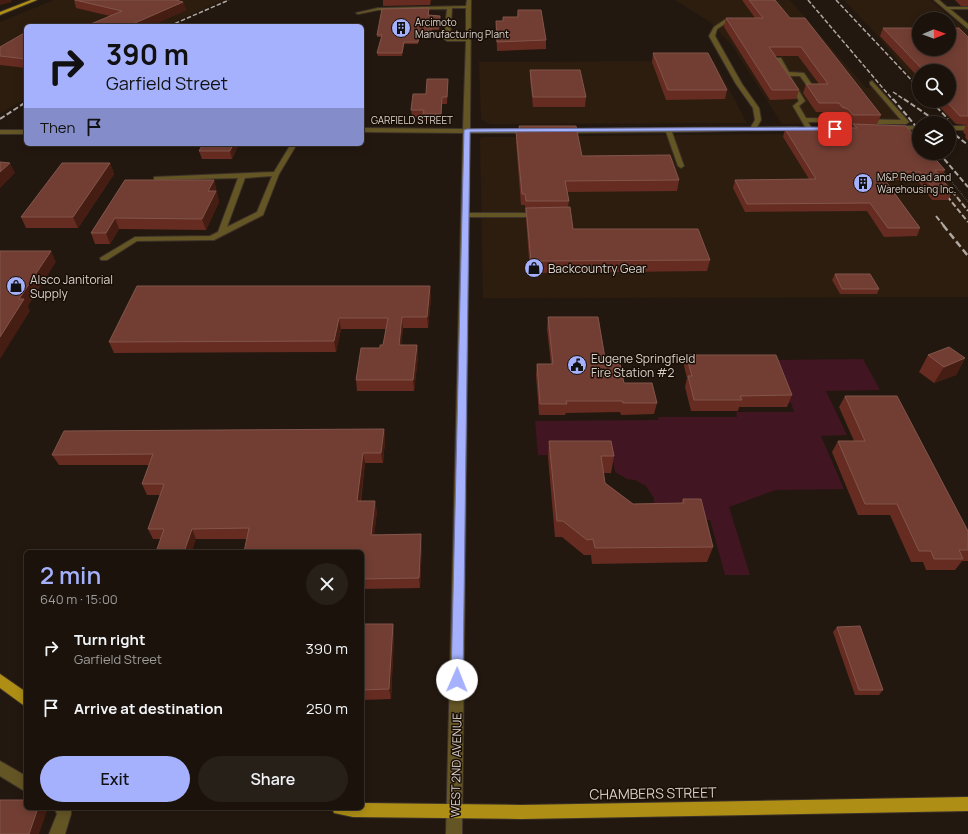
<!DOCTYPE html>
<meta charset="utf-8">
<style>
:root{--surface:#1a120b;--page:#272019;--text:#f1f3f6;--muted:#9f9e9d;--line:#38322c;--accent:#a5b1fc}
body{margin:0;font-family:Manrope,sans-serif;background:var(--page);color:var(--text);height:100vh;display:flex;flex-direction:column;font-size:15px;white-space:nowrap}
*{box-sizing:border-box;margin:0}
p{font-size:13px;color:var(--muted)}
.icon{flex:none;width:22px;height:22px;fill:none;stroke:currentColor;stroke-width:2;stroke-linecap:round;stroke-linejoin:round}
.map{position:relative;flex:1;overflow:hidden}
.panel{position:absolute;left:24px;top:550px;width:340px;height:260px;display:flex;flex-direction:column;background:var(--surface);border-radius:6px;box-shadow:0 2px 10px #0003,0 0 0 1px var(--line)}
.panel>*{flex:none}
.banner{position:absolute;left:24px;top:24px;width:340px;height:122px;border-radius:6px;box-shadow:0 2px 10px #0003,0 0 0 1px var(--line);background:#a5b1fc;color:#111;overflow:hidden}
.needle{width:26px;rotate:89deg}
.fabs{position:absolute;left:912px;top:12px;display:grid;gap:8px}
.fabs a{display:grid;place-items:center;width:44px;height:44px;border-radius:50%;background:var(--surface);box-shadow:0 2px 10px #0003,0 0 0 1px var(--line);font-size:20px}
.pin{position:absolute;display:grid;place-items:center;width:34px;height:34px;color:#fff;margin:-17px;border-radius:8px;box-shadow:0 2px 6px #0006}
.me{position:absolute;width:44px;margin:-22px;rotate:1deg;stroke-linejoin:round;filter:drop-shadow(0 0 3px #0008)}
.turn{display:flex;align-items:center;gap:14px;height:84px;padding:0 16px;font-size:18px}
.turn .icon{width:52px;height:52px;stroke-width:2.5}
.turn b{display:block;font-size:28px;line-height:34px}
.then{display:flex;align-items:center;height:38px;padding:0 16px;background:#0003;gap:8px;font-size:15px}
.round{display:grid;place-items:center;flex:none;width:42px;height:42px;border-radius:21px;background:var(--page)}
.overview{display:flex;align-items:center;justify-content:space-between;height:68px;padding:0 16px}
h1{font-size:24px;font-weight:600;line-height:30px;color:var(--accent)}
.primary-button{display:flex;gap:8px;margin-top:auto;padding:8px 16px}
.primary-button a{flex:1;height:46px;border-radius:24px;background:var(--accent);color:#111;font-size:16px;font-weight:600;line-height:46px;text-align:center}
.primary-button a+a{background:var(--page);color:var(--text)}
ul{padding:0;list-style:none}
li{display:flex;align-items:center;gap:12px;height:60px;padding:0 16px}
li div{flex:1}
li b{display:block;font-size:15px}
li em{font-style:normal}
.map>svg:first-child{display:block}
.built{fill:#2d1d0f;fill-rule:evenodd}
.green{fill:#411522}
.lines{fill:none;stroke-linecap:round;stroke-linejoin:round}
.minor-casing{stroke:#3c3229;stroke-width:2}
.major-casing{stroke:#3c3229;stroke-width:2}
.path{stroke:#766c65;stroke-width:1.5;stroke-dasharray:0.5 1.5;stroke-linecap:butt}
.minor{fill:#645525;fill-rule:evenodd}
.major{fill:#ae8e15;fill-rule:evenodd}
.rail-far2{stroke:#afa7a1;stroke-width:1.5;stroke-dasharray:4.5 2;stroke-linecap:butt}
.rail-far1{stroke:#afa7a1;stroke-width:2;stroke-dasharray:5.5 2.5;stroke-linecap:butt}
.rail{stroke:#afa7a1;stroke-width:2.5;stroke-dasharray:7 3.5;stroke-linecap:butt}
.wall{fill:#662c21}
.shaded-wall{fill:#461d12}
.building{fill:#723e33;stroke:#82554b}
.route{fill:#a5b1fc;stroke:#6b73a4}
.labels{text-anchor:middle;dominant-baseline:central;stroke-width:3;stroke-linejoin:round;paint-order:stroke}
.far-poi-label{font-size:10px;fill:#d9d2cc;stroke:#1a0f07;text-anchor:start}
.far-street-label{font-size:10px;fill:#d9d2cc;stroke:#1a0f07}
.poi-label{font-size:12px;fill:#d9d2cc;stroke:#1a0f07;text-anchor:start}
.street-label{font-size:12px;fill:#d9d2cc;stroke:#1a0f07}
.near-street-label{font-size:14px;fill:#d9d2cc;stroke:#1a0f07}
</style>
<div class="map">
<svg width="968" height="834" viewBox="0 0 968 834">
<rect width="100%" height="100%" fill="#23180f"/>
<path class="built" d="M54 0H223L165 26H26V98L0 114V22Z
M675 0H790L866 88H874L904 123 782 124 733 47 710 22Z
M844 0H930L968 31V123H953L933 101H949V71H919V87L878 36ZM919 19H949V49H919Z
M714 61 747 123 490 124 481 119 479 62Z
M908 133 919 153H924L968 206V297L483 298 480 139 483 137Z"/>
<path class="green" d="M863 359 880 390 826 391 847 435 821 436 844 489 776 490 729 507 750 575H725L710 520H700L653 507 654 498 646 486 635 480 627 479 615 472 612 456 538 455 535 421 658 420V417H737L736 412H794L791 403H786L769 360Z"/>
<g class="lines">
<g class="minor-casing">
<path id="minor" d="M467 0H471L470 129H532L535 131 532 133H470L469 213H539L543 215 539 217H469L462 834H446L463 133 362 132V128L463 129 466 41H447L444 39 447 9 378 10 358 14 356 13 378 8 466 6ZM452 8H466V38H450Z
M934 0H939L947 7H968V9H950L968 24V29Z
M726 19 731 20 717 29 715 36 742 84 759 108 761 120 757 127H798L801 129 800 130 672 132 684 166 681 168 678 166 666 132 564 133 561 131 564 129 751 127 755 120 753 108 736 84 709 36 714 27Z
M777 58H781L789 72 804 73 815 89 810 90 800 76H790L805 101 799 106 806 118 901 120 870 84V82L872 81 909 122 906 124H848L850 128 847 130 845 129 840 122H808L812 129 807 130 793 106 799 101 784 77Z
M896 126H919V130L894 129 893 128Z
M949 126H968V130H949Z
M0 130H26V134H0Z
M291 144H297L279 174 263 215 214 240 137 241 107 260H101L100 258 135 237 210 236 218 232 238 178 156 180 154 179V177L274 172ZM272 176 257 212 227 227 245 178Z
M0 761 26 776V792L0 776Z
M54 808H71V814L65 834H49L57 814Z"/>
</g>
<g class="major-casing">
<path id="major" d="M31 0H37L0 15V12Z
M0 674 26 692V707L0 688Z
M968 797V811L521 819 353 817 334 813 332 808H362V803L521 805Z"/>
</g>
<path class="path" d="M942 170 968 202"/>
<use href="#minor" class="minor"/>
<use href="#major" class="major"/>
<path class="rail-far2" d="M808 0 893 100
M836 0 919 88
M169 26 229 0
M893 92 905 100"/>
<path class="rail-far1" d="M893 99 919 130
M904 99 939 123
M931 101 948 119
M0 119 26 102
M949 130 968 145
M939 153 968 187
M942 190 968 222
M952 191 968 211
M936 216 944 226"/>
<path class="rail" d="M943 225 968 256"/>
</g>
<path class="wall" d="M74 0H176L183 2 186 10 150 26H86L110 16 76 8Z
M383 0H431L430 5 383 6Z
M742 0H775L790 18 881 115 877 124H865L945 170 941 178 952 192 948 200H932L917 180H885L920 228 917 236 884 237 867 211 745 212 733 188 735 180 809 179 783 137 785 129 852 128 853 124H850L845 118 839 116 836 112H816L803 93 806 84H819L798 56H775L799 90 796 99 770 100 724 27 726 18H755Z
M955 0H968V6H961Z
M518 10 546 40V49L497 51 496 21H503L517 17Z
M429 11V15L440 18 439 30H431V33H420L418 44H404L402 56H378L377 53 382 37H377V35Z
M883 28 968 37V141L965 137 966 135 963 132 966 125 956 124 934 101H949V71H919V78L880 36Z
M26 32V68L0 65V47Z
M653 53 727 90 725 99 666 100 652 62Z
M530 70 586 97 585 107H533L530 79Z
M448 79 447 104H442L441 121H424V117H412L411 110 426 94Z
M519 126 582 156 679 180 677 191 567 192 569 201 568 207 573 229 710 260 707 271 530 273 526 218V212H525V205H521L516 142V131H519Z
M203 144H239L232 159H202L199 151Z
M110 163 114 174 78 228H26L21 217Z
M125 180H214L219 202 206 230 119 229 110 244H95L91 233Z
M835 274 879 289 877 294H840L832 280Z
M431 297 428 328H403L401 345H417L418 356 414 391H357L356 380 380 348 383 345 386 329H341L336 352 114 353 109 342Z
M548 317 606 364 624 383 657 403 654 414 621 415 620 412 566 413 565 415H539L536 375 537 364H551L547 329Z
M686 355 792 395 787 407H739L738 411H691L685 387 687 378 684 366Z
M928 355 965 358 956 375 934 383 919 372Z
M845 396 968 531V561H962L955 570H926L923 562H911L890 515H858L832 452 838 441H854L839 407Z
M384 429 385 440 383 463H365L361 501 377 511 374 534 422 544 420 588 362 589V552L247 539H153L148 529 160 495H147L142 484 149 465H59L52 455Z
M549 441 614 456 611 473H603L605 483 633 504 681 503 683 499 713 547 707 562 592 564 591 555H584L562 537H555L548 457Z
M362 624H393L394 634 391 699 362 700Z
M837 627 883 690 879 695H855L833 632Z"/>
<path class="shaded-wall" d="M0 0H11L12 2 0 5Z
M183 2 186 10 150 26H128Z
M404 42V44L402 56V53Z
M448 79V86L447 104V97Z
M442 97V104L441 121V114Z
M233 144H239L232 159 230 151Z
M10 163 15 173 0 188V172Z
M110 163 114 174 78 228 73 217Z
M214 180 219 202 206 230 202 219 208 191Z
M115 218 119 229 110 244 106 233Z
M51 251 56 262 28 306 30 311 0 359V337L19 299Z
M430 286 431 297 428 328 427 317Z
M402 317 403 328 400 356 399 345Z
M339 318 341 329 336 352 334 341Z
M417 345 418 356 414 391 413 380Z
M965 358 956 375 934 383 944 367Z
M384 429 385 440 383 463 381 453Z
M363 453 365 463 359 511 357 501Z
M375 501 377 511 373 545 371 535Z
M192 529 196 539 192 552H184Z
M421 534 422 544 420 588 419 578Z
M393 624 394 634 391 699 389 689Z
M38 808H48L39 834H29Z"/>
<path class="building" d="M75 0H176L183 2 128 26H86L122 11Z
M749 0H775L790 18H805L881 115H853L848 109 842 107 839 103H819L806 84H828L801 47H769L799 90H772L726 18H763Z
M429 8 428 15 440 16 439 28H431V31H420L418 42H404L402 53H377L382 35H377L382 9Z
M518 10H541L546 40 497 42 496 21H503V17H518Z
M883 28H919V49H949V28H959L968 37V116H960L946 101H949V71H924Z
M26 32V59L0 56V47Z
M653 53H708L727 90H668Z
M530 70H580L586 97H533Z
M427 79H448L447 97H442L441 114H423L424 110H411L413 94H426Z
M853 124 906 126 919 141V153H930L945 170H935L952 192H936L920 172H879L920 228H888L870 203 747 204 735 180 816 179 785 129 857 128Z
M519 126H576L582 156 670 155 679 180 565 181 569 201H526L525 194H522L516 131H520Z
M203 144H233L230 151H199Z
M0 162 10 163 0 172Z
M62 163H110L73 217H21Z
M125 180H214L208 191H216L202 219 115 218 106 233H91Z
M570 207 573 229H698L710 260 531 261 526 208Z
M0 251H51L19 299H24L0 337Z
M835 274H870L879 289H842Z
M137 286H430L427 317H402L399 345H417L413 380H356L361 348H380V345H383L388 318H339L334 341 109 342Z
M548 317H598L606 364H620L624 383H652L657 403H623L622 401H566L567 404H540L537 364H553Z
M949 347 965 358 944 367 928 355Z
M686 355H776L792 395 740 396 742 400H694L688 376H692Z
M845 396H897L968 531V550H959L963 559H934L931 551H919L897 504H865L838 441H865Z
M384 429 381 453H363L357 501H375L371 535 421 534 419 578 362 579V552H244L249 528 192 529 184 552H156L164 529H148L164 484H142L153 454 52 455 64 431Z
M549 441H611L614 456H601L605 483 633 504 684 503 683 499H701L713 547 595 548 593 539 587 540 563 521H557Z
M362 624H393L389 689 362 690Z
M860 626 883 690H859L837 627Z
M0 800H26V808H38L29 834H0Z"/>
<path class="route" d="M835 127 838 129 837 130 470 132 463 680 462 684 457 686 453 684 451 680 464 130 467 129Z"/>
<defs>
<g id="building-disc" transform="scale(1)"><circle r="9.5" fill="#a5b1fc" stroke="#1a0f07"/><path d="M-4-6H4V6H1V3H-1V6H-4ZM-2.5-4.3h1.7v1.8h-1.7ZM.8-4.3h1.7v1.8H.8ZM-2.5-1h1.7V.8h-1.7ZM.8-1h1.7V.8H.8Z" fill="#111"/></g>
<g id="shop-disc" transform="scale(1)"><circle r="9.5" fill="#a5b1fc" stroke="#1a0f07"/><path d="M-5-2.5h2.3a2.7 3.5 0 0 1 5.4 0H5L5.5 6h-11ZM-1.5-2.5h3a1.5 2.3 0 0 0-3 0Z" fill="#111"/></g>
<g id="civic-disc" transform="scale(1)"><circle r="9.5" fill="#a5b1fc" stroke="#1a0f07"/><path d="M-.6-6.5H3V-4.5H.6V-3L4-1V1h2V6H-6V1h2V-1L-.6-3ZM-1.2 2.5V6h2.4V2.5Z" fill="#111"/></g>
</defs>
<g fill-rule="evenodd">
<use href="#building-disc" x="401" y="28"/>
<use href="#building-disc" x="863" y="183"/>
<use href="#shop-disc" x="534" y="268"/>
<use href="#shop-disc" x="16" y="286"/>
<use href="#civic-disc" x="577" y="365"/>
</g>
<g class="labels">
<g class="far-poi-label">
<text x="415" y="22">Arcimoto<tspan x="415" dy="12">Manufacturing Plant</tspan></text>
<text x="877" y="177">M&amp;P Reload and<tspan x="877" dy="12">Warehousing Inc.</tspan></text>
</g>
<g class="far-street-label">
<text x="412" y="120">GARFIELD STREET</text>
</g>
<g class="poi-label">
<text x="548" y="268">Backcountry Gear</text>
<text x="30" y="279">Alsco Janitorial<tspan x="30" dy="14">Supply</tspan></text>
<text x="591" y="358">Eugene Springfield<tspan x="591" dy="14">Fire Station #2</tspan></text>
</g>
<g class="street-label">
<text transform="translate(456 765) rotate(-89)">WEST 2ND AVENUE</text>
</g>
<g class="near-street-label">
<text transform="translate(653 793) rotate(-1)">CHAMBERS STREET</text>
</g>
</g>
</svg>
<div class="fabs">
<a><svg class="needle" viewBox="-14 -14 28 28"><path d="M0-13l5 13h-10z" fill="#e53935"/><path d="M0 13l5-13h-10z" fill="#9f9e9d"/></svg></a>
<a><svg class="icon" aria-label="search" viewBox="0 0 24 24"><circle cx="10" cy="10" r="6"/><path d="M15 15l6 6"/></svg></a>
<a><svg class="icon" aria-label="layers" viewBox="0 0 24 24"><path d="M12 4l9 5-9 5-9-5zM3 14l9 5 9-5"/></svg></a>
</div>
<div class="pin" style="left:835px;top:129px;background:#d93025"><svg class="icon" aria-label="arrive" viewBox="0 0 24 24"><path d="M6 21V4h12l-3 4 3 4H6"/></svg></div>
<svg class="me" style="left:457px;top:680px" viewBox="-20 -20 40 40"><circle r="19" fill="#fff"/><path d="M0-13L10 11 0 6-10 11z" fill="#a5b1fc"/></svg>
<div class="banner">
<div class="turn"><svg class="icon" aria-label="right" viewBox="0 0 24 24"><path d="M7 20v-9h11M14 6l5 5-5 5"/></svg><div><b>390 m</b>Garfield Street</div></div>
<div class="then">Then<svg class="icon" aria-label="arrive" viewBox="0 0 24 24"><path d="M6 21V4h12l-3 4 3 4H6"/></svg></div>
</div>
<section class="panel">
<div class="overview"><div><h1>2 min</h1><p>640 m · 15:00</p></div><a class="round"><svg class="icon" aria-label="close" viewBox="0 0 24 24"><path d="M6 6l12 12M18 6L6 18"/></svg></a></div>
<ul>
<li><svg class="icon" aria-label="right" viewBox="0 0 24 24"><path d="M7 20v-9h11M14 6l5 5-5 5"/></svg><div><b>Turn right</b><p>Garfield Street</p></div><em>390 m</em></li>
<li><svg class="icon" aria-label="arrive" viewBox="0 0 24 24"><path d="M6 21V4h12l-3 4 3 4H6"/></svg><div><b>Arrive at destination</b></div><em>250 m</em></li>
</ul>
<div class="primary-button"><a>Exit</a><a>Share</a></div>
</section>
</div>
